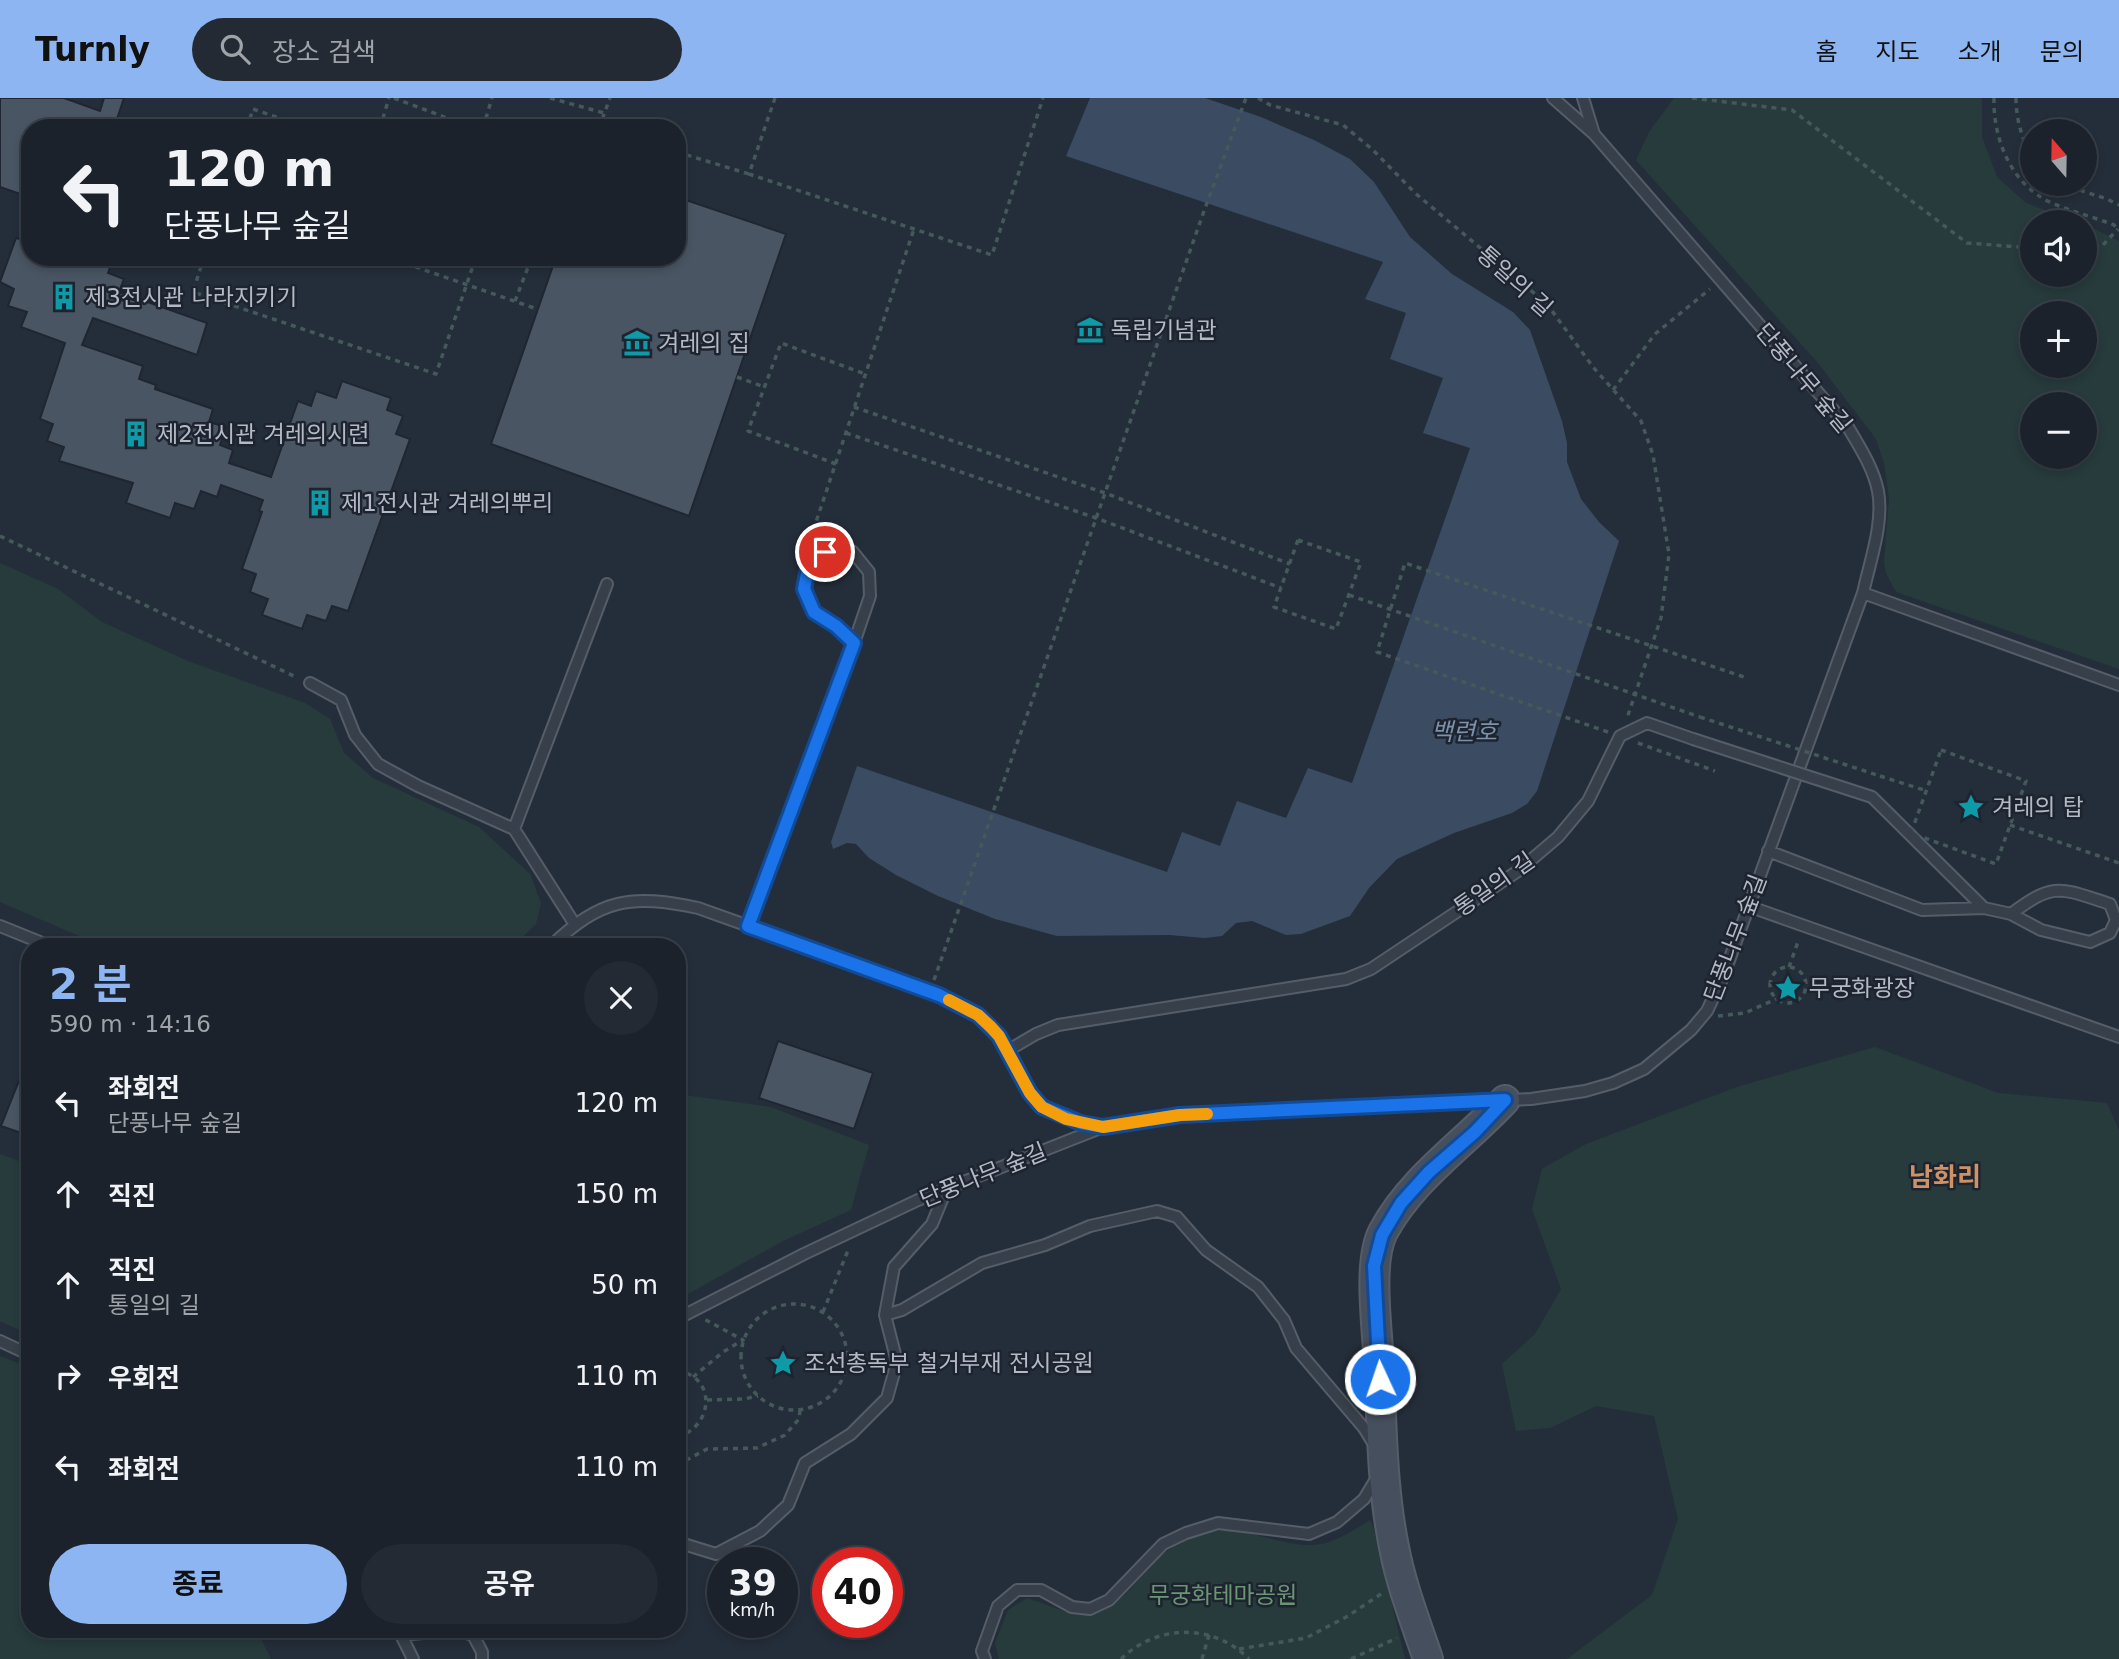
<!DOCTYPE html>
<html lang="ko">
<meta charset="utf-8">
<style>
:root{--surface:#1b222c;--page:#242a34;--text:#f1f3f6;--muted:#a0a4a9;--line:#393f48;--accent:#8cb5f2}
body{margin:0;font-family:"DejaVu Sans","Noto Sans KR",sans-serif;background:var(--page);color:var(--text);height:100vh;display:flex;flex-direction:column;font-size:26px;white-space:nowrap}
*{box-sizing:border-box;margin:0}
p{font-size:23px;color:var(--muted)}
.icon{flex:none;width:38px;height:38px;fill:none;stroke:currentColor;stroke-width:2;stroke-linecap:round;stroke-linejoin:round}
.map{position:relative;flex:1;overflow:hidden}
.details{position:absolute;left:21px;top:840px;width:665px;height:700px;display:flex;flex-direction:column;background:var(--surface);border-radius:28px;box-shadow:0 4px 10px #0003,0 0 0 2px var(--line)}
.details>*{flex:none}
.top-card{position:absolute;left:21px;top:21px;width:665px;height:147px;border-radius:28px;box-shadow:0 4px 10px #0003,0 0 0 2px var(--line);background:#1b222c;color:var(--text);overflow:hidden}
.needle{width:46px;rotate:340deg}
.controls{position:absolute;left:2020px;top:21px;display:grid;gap:14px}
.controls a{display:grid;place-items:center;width:77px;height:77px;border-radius:50%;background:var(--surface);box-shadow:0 4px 10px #0003,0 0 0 2px var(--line);font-size:35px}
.speed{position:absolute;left:707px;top:1449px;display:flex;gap:14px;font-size:35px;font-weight:700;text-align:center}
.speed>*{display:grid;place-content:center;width:91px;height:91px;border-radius:50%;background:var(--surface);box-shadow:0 4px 10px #0003,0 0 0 2px var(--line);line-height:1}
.speed small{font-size:18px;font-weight:400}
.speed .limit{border:10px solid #d22;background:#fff;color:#111}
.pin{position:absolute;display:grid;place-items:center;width:60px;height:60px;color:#fff;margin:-30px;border:4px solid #fff;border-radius:50%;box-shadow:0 2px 7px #0007}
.me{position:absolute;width:77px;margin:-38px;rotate:357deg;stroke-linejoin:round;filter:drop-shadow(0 0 5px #0008)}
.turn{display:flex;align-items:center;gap:24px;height:147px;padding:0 28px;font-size:32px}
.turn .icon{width:91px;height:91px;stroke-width:2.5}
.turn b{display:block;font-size:49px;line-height:60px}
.round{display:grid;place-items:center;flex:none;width:74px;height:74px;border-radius:37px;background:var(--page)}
.head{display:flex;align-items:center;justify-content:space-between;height:119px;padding:0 28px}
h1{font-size:42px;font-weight:700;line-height:52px;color:var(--accent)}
.cta{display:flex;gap:14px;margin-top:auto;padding:14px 28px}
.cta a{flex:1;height:80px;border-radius:42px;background:var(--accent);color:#111;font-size:28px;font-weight:700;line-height:80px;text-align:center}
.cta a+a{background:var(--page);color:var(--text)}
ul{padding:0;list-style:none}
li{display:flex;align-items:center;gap:21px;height:91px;padding:0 28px}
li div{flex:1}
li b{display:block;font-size:26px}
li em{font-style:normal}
header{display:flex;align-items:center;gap:42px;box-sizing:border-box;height:98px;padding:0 35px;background:var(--accent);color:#111}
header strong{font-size:33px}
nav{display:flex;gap:38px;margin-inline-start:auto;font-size:24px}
.search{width:490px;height:63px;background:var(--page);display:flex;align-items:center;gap:18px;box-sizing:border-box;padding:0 24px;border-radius:38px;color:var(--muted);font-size:26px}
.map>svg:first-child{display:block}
.green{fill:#273b3c;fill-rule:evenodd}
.water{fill:#3a4b62}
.building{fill:#4a5563;stroke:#1f2631;stroke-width:2}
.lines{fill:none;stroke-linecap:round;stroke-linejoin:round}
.lane-casing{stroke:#555d68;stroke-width:14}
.secondary-casing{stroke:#555d68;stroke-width:32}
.path{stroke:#45585a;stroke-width:3.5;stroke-dasharray:5 5;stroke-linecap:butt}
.lane{stroke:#373f4a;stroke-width:10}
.secondary{stroke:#464f5d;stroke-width:28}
.lane-bridge-casing{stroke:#555d68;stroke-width:14;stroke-linecap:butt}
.path-bridge{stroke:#45585a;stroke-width:3.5;stroke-dasharray:5 5;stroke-linecap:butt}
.lane-bridge{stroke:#373f4a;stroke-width:10}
.route-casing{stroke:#114b97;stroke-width:18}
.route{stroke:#1a73e8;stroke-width:12}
.slow{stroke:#f59e0b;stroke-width:12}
.labels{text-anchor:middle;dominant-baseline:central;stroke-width:5;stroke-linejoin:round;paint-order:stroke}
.street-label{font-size:23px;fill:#b3bac6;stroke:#1d242f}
.poi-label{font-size:23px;fill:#b3bac6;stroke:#1d242f;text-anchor:start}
.park-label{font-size:23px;fill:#6b9674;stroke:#1d242f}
.water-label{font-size:24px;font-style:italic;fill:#7c91ac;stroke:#1d242f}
.quarter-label{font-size:26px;font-weight:bold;fill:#ce9266;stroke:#1d242f}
</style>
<header>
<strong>Turnly</strong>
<div class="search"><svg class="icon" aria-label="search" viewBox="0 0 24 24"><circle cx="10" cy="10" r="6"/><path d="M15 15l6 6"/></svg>장소 검색</div>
<nav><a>홈</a><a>지도</a><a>소개</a><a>문의</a></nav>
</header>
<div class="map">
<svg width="2119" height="1561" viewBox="0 0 2119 1561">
<rect width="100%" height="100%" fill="#242e3a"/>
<path class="green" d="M1674 0H1982V39L1997 79 2026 105 2078 124H2032V177H2084V126L2119 143V571L1896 494 1886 475 1884 464 1889 400 1884 365 1876 341 1818 265 1636 62 1649 34ZM2032 215H2084V268H2032ZM2032 306H2084V359H2032Z
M0 465 58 491 102 524 188 563 305 605 330 621 344 655 373 680 479 729 530 776 541 805 536 826 512 849H105L0 804Z
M1875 949 1998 995 2107 1005 2119 1032V1561H1567L1652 1497 1678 1421 1654 1318 1596 1308 1550 1330 1516 1333 1502 1266 1535 1236 1561 1191 1532 1111 1542 1071 1586 1046 1737 989Z
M677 996 771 1009 869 1047 851 1112 783 1143 677 1202Z
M0 1056 30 1067V1237L0 1223Z
M0 1258 30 1270V1531H256L271 1561H0Z
M1370 1422 1374 1431 1405 1561H999L995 1545 1008 1512 1027 1500C1044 1505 1066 1516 1083 1517 1115 1519 1138 1479 1158 1460 1170 1449 1190 1439 1205 1435 1240 1425 1277 1448 1311 1447 1333 1447 1352 1433 1370 1422Z"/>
<path class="water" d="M1090 0H1205L1261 19 1314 42 1350 61 1374 84 1410 139 1452 176 1513 214 1530 232 1562 323 1567 345V364L1581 401 1599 424 1619 443 1537 693 1527 706 1512 715 1454 735 1397 761 1369 790 1350 818 1301 836 1286 837 1252 823 1236 825 1222 838 1205 840 1169 837 1057 838 995 821 938 798 896 777 869 760 856 746 847 745 833 751 831 744 857 668 1167 774 1182 734 1220 748 1237 703 1286 720 1308 670 1352 685 1470 350 1423 335 1443 280 1390 261 1406 215 1365 201 1383 164 1066 58Z"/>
<path class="building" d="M0 0H64L100 13 104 0H124L114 30H30V79L23 97 0 89Z
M677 99 786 136 689 418 491 346 556 159H677Z
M16 140 30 144V159H114L108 175 124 181 119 194 207 225 197 257 93 220 82 247 143 268 139 281 156 287 155 291 213 311 209 324 226 329 220 347 233 352 229 365 271 379 298 303 311 308 316 293 336 300 342 283 391 300 387 312 403 318 396 336 410 341 348 513 332 508 326 523 307 517 302 531 262 517 268 501 250 494 256 476 242 471 262 414 259 413 263 402 221 387 217 399 201 393 194 411 175 405 170 420 126 405 133 385 59 363 64 349 47 343 53 326 40 321 65 245 21 229 27 214 8 208 14 191 0 184Z
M778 943 873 975 854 1031 759 1000Z
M28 960H30V1038L1 1028Z"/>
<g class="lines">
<g class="lane-casing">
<path id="lane" d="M1553 0 1594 36
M1863 495 2119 587
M310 585 341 602 355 637 378 666 418 688 514 731 574 825
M1872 699 1984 810 2011 816 2041 832 2090 844 2110 835 2116 822 2110 806C2060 790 2055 783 2011 816
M514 731 607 486
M1768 753 1922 812 1984 810
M1748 808 2119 939
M0 828 52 849
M748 828 854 545 870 498 869 474 852 453 825 454 808 470 804 491 814 515 836 528 854 545
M550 849C601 800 631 796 698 810L939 896 978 917 999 938 1007 953 1036 936 1058 927 1346 881 1371 871 1518 773 1558 739 1588 703 1620 638 1647 625 1693 641
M1007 953C1035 1004 1040 1019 1100 1028
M885 1217 902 1212 982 1165 1045 1147 1090 1128 1157 1113 1177 1119 1206 1152 1258 1189 1284 1222 1296 1250 1364 1330 1375 1348
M677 1221 804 1156 918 1102 1103 1029 1180 1017 1531 1001 1585 993 1613 985 1644 971 1691 932 1707 913 1723 879 1863 495C1870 463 1884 425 1878 393 1873 369 1860 350 1848 329L1594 36 1583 0
M0 1243 30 1257
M677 1444 716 1456 760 1433 788 1407 805 1365 851 1336 887 1300 897 1264 885 1217 894 1169 932 1126 946 1092
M398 1531 401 1537 456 1532 473 1537 482 1554V1561
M401 1537 413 1561
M985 1561 982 1553 998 1508 1017 1492H1041L1072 1509 1090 1511 1109 1502 1163 1446 1186 1435 1218 1425 1309 1436 1337 1424 1364 1401 1378 1378"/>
</g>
<g class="secondary-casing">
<path id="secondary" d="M1428 1561C1416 1525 1401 1487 1394 1449 1382 1390 1382 1331 1379 1270 1378 1234 1367 1165 1383 1134 1412 1080 1464 1046 1505 1002"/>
</g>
<path class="path" d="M394 0 473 30
M550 0 604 15
M775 0 749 76 992 157 1043 0
M1258 0 1270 7 1343 27 1373 52 1415 95 1547 206 1593 269 1641 323 1653 357 1669 456 1661 520 1627 620
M1692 0 1792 12 1967 145 2032 150
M1994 0C1993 41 2011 87 2052 105 2072 114 2094 119 2114 127L2119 133
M2016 0C2016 22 2022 40 2032 60
M247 30 253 11 308 30
M380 30 389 0
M483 30 492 0
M583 30 585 26 598 30
M599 30 610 0
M677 54 749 76
M2061 86 2107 101 2119 107
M2084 150 2101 149 2118 131
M204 159 193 194 436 276 476 159
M387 159 537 211
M515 203 532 159
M737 279 764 289
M1613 292 1655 236 1710 191
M854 309 1105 395 1290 466
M846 335 1096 420 1281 490
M836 366 748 333 781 245 865 276
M0 438 298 580
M1298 442 1361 464 1336 531 1274 509Z
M807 451 914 131
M1349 497 1700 619
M1608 634 1377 554 1405 465 1747 580
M1638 645 1715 673
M1941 652 2026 683 1996 766 1911 735Z
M1880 678 1927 693
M2010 727 2119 765
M1770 887a18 18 0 1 1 36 0a18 18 0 1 1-36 0Z
M1789 869 1799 841
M934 882 1204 113 1246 0
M1718 918 1745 915 1776 901
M741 1259a53 53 0 1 1 106 0a53 53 0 1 1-106 0Z
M823 1214 849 1150
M677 1273C717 1278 714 1329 677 1339
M693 1279 723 1254 743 1242 704 1221
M707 1302 744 1301 758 1298
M677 1367 707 1351 757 1350 785 1337 799 1321 800 1312
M1239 1551 1306 1540 1348 1518 1384 1494
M1121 1561C1157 1526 1213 1525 1249 1561
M1202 1561 1209 1537
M1351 1561 1397 1540"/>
<use href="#lane" class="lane"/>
<use href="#secondary" class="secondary"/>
<g class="lane-bridge-casing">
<path id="lane-bridge" d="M1693 641 1872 699"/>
</g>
<path class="path-bridge" d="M1700 619 1880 678"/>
<use href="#lane-bridge" class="lane-bridge"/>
</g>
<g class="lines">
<g class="route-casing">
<path id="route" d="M825 454 808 470 804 491 814 514 836 528 854 545 748 828 939 897 978 917 999 938 1030 995 1042 1009 1081 1025 1103 1029 1180 1017 1505 1002 1475 1034 1429 1074 1401 1105 1382 1137 1374 1168 1380 1281"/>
</g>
<use href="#route" class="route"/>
<path class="slow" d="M949 902 978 917 991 929 999 938 1030 995 1042 1009 1066 1021 1103 1029 1180 1017 1207 1016"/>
</g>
<defs>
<g id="building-bare" transform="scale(2.1)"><path d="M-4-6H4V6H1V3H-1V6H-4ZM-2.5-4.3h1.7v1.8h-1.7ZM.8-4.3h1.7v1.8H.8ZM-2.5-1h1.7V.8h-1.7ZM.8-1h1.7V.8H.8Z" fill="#0f9aa8" stroke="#1d242f" stroke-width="2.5" paint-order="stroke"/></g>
<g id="museum-bare" transform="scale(2.1)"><path d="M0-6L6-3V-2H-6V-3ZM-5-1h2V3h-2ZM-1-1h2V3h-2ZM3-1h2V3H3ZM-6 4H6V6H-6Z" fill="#0f9aa8" stroke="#1d242f" stroke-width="2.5" paint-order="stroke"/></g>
<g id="sight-bare" transform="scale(2.1)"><path d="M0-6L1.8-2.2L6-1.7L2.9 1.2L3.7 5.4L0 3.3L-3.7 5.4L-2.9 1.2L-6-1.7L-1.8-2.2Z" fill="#0f9aa8" stroke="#1d242f" stroke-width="2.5" paint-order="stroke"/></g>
</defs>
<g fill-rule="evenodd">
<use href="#building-bare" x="64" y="199"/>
<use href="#museum-bare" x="1090" y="232"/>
<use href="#museum-bare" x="637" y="245"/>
<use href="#building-bare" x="136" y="336"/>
<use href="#building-bare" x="320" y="405"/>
<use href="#sight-bare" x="1971" y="709"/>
<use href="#sight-bare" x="1788" y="890"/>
<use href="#sight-bare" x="783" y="1265"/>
</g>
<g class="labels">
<g class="street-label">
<text transform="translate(1515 183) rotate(42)">통일의 길</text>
<text transform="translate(1804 280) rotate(50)">단풍나무 숲길</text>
<text transform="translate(1494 786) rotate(-35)">통일의 길</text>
<text transform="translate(1735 840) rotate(-69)">단풍나무 숲길</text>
<text transform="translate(983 1077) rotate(-22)">단풍나무 숲길</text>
</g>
<g class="poi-label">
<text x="85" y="199">제3전시관 나라지키기</text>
<text x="1111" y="232">독립기념관</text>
<text x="658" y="245">겨레의 집</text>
<text x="157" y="336">제2전시관 겨레의시련</text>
<text x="341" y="405">제1전시관 겨레의뿌리</text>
<text x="1992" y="709">겨레의 탑</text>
<text x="1809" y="890">무궁화광장</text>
<text x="804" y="1265">조선총독부 철거부재 전시공원</text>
</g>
<g class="park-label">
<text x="1223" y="1497">무궁화테마공원</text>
</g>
<g class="water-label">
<text x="1464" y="634">백련호</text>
</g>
<g class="quarter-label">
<text x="1945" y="1079">남화리</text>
</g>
</g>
</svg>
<div class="controls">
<a><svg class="needle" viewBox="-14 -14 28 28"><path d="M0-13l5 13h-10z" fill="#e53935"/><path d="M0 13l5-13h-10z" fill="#a0a4a9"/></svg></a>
<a><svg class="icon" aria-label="sound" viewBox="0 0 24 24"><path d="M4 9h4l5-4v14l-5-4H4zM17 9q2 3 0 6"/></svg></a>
<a>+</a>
<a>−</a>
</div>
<div class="speed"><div>39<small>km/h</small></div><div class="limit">40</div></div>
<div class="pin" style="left:825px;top:454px;background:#d93025"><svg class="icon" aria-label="arrive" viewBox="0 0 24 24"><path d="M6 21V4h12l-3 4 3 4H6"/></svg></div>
<svg class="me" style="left:1380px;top:1281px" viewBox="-20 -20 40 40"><circle r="17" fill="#1a73e8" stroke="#fff" stroke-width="3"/><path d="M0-11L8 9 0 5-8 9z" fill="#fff"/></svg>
<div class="top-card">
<div class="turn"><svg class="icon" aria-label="left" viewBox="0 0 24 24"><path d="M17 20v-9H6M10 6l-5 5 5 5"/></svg><div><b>120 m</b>단풍나무 숲길</div></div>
</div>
<section class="details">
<div class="head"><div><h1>2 분</h1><p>590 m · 14:16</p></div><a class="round"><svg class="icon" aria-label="close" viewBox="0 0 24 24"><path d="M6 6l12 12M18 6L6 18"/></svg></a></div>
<ul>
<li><svg class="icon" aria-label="left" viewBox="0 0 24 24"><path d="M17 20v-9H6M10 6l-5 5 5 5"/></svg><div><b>좌회전</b><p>단풍나무 숲길</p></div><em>120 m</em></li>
<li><svg class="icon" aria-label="ahead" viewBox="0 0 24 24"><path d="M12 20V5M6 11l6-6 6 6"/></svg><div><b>직진</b></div><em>150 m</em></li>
<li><svg class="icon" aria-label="ahead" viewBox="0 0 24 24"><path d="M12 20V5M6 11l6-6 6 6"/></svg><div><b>직진</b><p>통일의 길</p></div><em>50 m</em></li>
<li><svg class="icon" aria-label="right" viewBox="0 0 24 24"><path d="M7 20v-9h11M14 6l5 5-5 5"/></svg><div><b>우회전</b></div><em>110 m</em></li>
<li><svg class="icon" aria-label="left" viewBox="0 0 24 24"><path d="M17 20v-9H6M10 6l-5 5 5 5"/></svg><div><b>좌회전</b></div><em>110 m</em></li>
</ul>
<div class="cta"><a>종료</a><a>공유</a></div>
</section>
</div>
